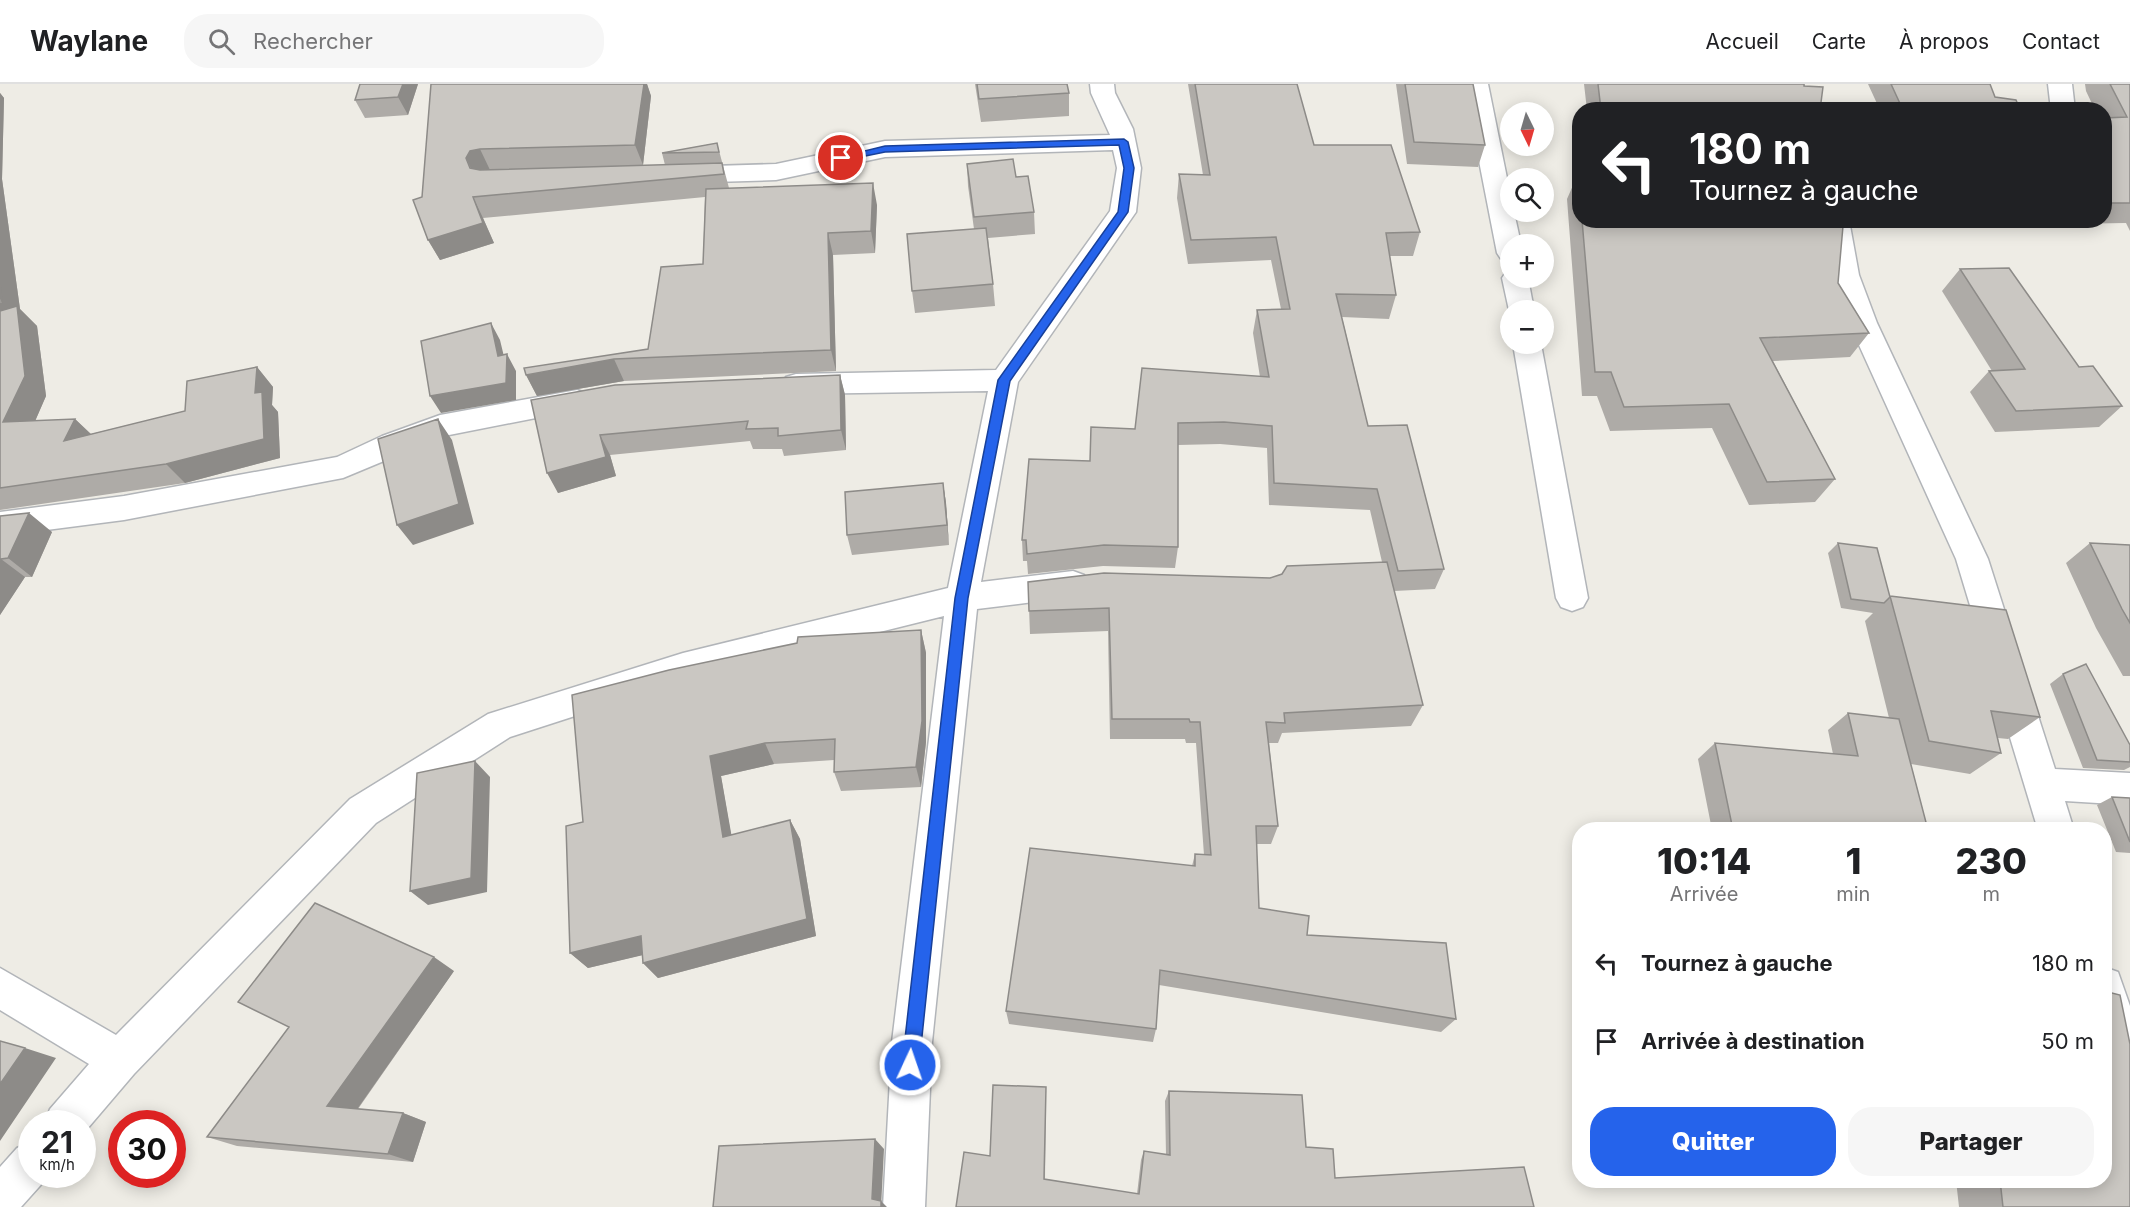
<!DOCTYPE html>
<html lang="fr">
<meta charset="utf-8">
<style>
:root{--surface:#fff;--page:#f6f6f6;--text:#202124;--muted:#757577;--line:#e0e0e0;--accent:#2563eb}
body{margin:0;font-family:Inter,sans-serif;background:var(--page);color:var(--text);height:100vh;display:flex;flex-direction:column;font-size:22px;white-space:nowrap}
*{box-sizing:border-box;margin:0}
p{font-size:20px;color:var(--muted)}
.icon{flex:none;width:33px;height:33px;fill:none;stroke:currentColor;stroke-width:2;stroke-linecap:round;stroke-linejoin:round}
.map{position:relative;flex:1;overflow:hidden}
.panel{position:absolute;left:1572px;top:738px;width:540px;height:366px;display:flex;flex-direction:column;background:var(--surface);border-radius:24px;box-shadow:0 3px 15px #0003}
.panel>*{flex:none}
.guide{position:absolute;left:1572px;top:18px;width:540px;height:126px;border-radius:24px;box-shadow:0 3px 15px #0003;background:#202124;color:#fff;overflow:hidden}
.needle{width:39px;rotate:175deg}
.controls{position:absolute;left:1500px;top:18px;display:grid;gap:12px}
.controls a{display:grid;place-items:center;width:54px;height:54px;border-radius:50%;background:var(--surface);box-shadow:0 3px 15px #0003;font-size:30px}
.speed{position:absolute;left:18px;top:1026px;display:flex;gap:12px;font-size:30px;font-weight:700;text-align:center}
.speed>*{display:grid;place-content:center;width:78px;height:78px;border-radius:50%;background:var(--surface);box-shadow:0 3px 15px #0003;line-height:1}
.speed small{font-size:15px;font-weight:400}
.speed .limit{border:9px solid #d22;background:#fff;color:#111}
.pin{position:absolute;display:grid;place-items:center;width:51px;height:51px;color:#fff;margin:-26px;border:3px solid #fff;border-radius:50%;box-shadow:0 2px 6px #0007}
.me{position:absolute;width:66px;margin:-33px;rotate:3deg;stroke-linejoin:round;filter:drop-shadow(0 0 4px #0008)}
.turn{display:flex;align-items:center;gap:21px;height:126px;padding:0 18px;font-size:27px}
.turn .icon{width:78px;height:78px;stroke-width:2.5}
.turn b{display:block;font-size:42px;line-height:51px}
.eta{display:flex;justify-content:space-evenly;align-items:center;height:102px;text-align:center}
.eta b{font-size:36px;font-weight:800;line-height:42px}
.cta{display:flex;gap:12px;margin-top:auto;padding:12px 18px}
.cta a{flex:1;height:69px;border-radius:24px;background:var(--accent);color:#fff;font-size:24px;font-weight:800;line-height:69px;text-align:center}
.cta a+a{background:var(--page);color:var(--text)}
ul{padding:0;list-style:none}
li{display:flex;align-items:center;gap:18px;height:78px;padding:0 18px}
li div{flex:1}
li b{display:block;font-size:22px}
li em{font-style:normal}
header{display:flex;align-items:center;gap:36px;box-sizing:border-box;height:84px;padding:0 30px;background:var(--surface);border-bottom:2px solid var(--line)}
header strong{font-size:28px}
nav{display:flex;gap:33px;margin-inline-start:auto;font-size:21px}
.search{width:420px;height:54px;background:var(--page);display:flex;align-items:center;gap:15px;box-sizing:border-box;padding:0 21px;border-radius:24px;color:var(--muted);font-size:22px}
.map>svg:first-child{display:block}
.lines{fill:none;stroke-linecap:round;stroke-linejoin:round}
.street-casing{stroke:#b2b5b9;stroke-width:3}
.street{fill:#fff;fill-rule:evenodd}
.wall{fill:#aeaba7}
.shaded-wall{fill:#8d8b88}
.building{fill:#cac7c2;stroke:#8d8b88;stroke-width:1.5}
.route{fill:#2563eb;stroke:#184099;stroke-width:1.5}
</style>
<header>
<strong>Waylane</strong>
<div class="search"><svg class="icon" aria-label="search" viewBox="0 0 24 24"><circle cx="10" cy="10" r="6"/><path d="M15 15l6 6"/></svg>Rechercher</div>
<nav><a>Accueil</a><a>Carte</a><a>À propos</a><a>Contact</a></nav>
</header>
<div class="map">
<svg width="2130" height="1123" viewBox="0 0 2130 1123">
<rect width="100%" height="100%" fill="#eeece5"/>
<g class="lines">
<g class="street-casing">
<path id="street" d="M1090 0H1114L1115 9 1133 45 1141 84 1136 128 1018 298 981 498 1073 487 1084 491 1089 500 1084 509 1073 513 977 525 932 958 925 1123H883L892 958 944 532 683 597 510 653 376 739 134 990 82 1051V1040H44L50 1025 89 980 0 926V884L116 951 350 715 488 630 683 569 948 504 988 307 796 310 786 307 782 300 786 293 796 290 996 286 1110 127 1117 84 1113 66 885 73 776 96 680 99 671 97 668 91 671 85 680 83 776 80 885 57 1110 51 1091 9Z
M1464 0H1488L1510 109V128H1514L1521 160H1510V178L1501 175 1497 169Z
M2048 0H2072L2075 26H2051Z
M1823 136H1849L1859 191 1877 239 1988 475 2055 685 2130 689V721L2065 717 2074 746H2038L1956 475 1849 239 1833 191Z
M1510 186V194H1528L1534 226H1510V231L1502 194 1506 188Z
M1513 260H1541L1588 514 1583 523 1572 527 1561 523 1556 514Z
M577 306 587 310 591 317 587 324 444 352 343 394 124 436 0 452V428L124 412 337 373 382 352 440 331Z
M2104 883 2118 888 2130 922V1003L2116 997 2104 966Z
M32 1058V1090H48L47 1094 21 1123H0V1083L17 1064Z"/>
</g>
<use href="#street" class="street"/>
</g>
<path class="wall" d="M360 0H418L408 31 365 34 355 16Z
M431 0H647L651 12 643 81H665L662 69 717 59 729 104 877 121 875 169 833 171 836 287 624 297 537 312 526 291 648 265 703 180 705 113 483 134 494 159 440 176 428 156 422 113Z
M975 0H1067L1069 9V32L981 38Z
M1188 0H1297L1314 61 1420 148 1413 172H1390L1396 211 1389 235 1342 233 1368 342 1444 485 1435 505 1394 507 1423 621 1411 642 1282 649 1278 659H1269L1278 742 1271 760H1256L1259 824 1456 935 1441 948 1159 901 1156 945 1153 958 1009 940 1006 927 1192 782 1195 770 1204 771 1196 659H1186L1185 655H1110L1108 547 1030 550 1028 498 1270 494 1382 478 1370 426 1269 421 1267 364 1220 360 1178 361V463L1175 484 1103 482 1028 490 1027 477H1023L1022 456 1090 377 1135 345 1260 293 1253 249 1257 226 1281 225 1271 176 1188 180 1177 114 1179 90 1203 91Z
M1396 0H1473L1485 61 1478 83 1407 80Z
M1584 0H1804L1820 26H1587Z
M1868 0H1990L1995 13 2020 26H1880Z
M2085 0H2130V147L2126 139 2064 140 2062 136H2104V26H2095L2086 7Z
M0 9 4 14 2 95 20 225 37 242 46 312 35 337 75 335 91 350 185 327 257 283 273 303 272 321 278 328 280 374 185 399 0 426Z
M967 80 1016 93 1034 128 1035 150 988 154 993 200 995 222 915 229 912 207 974 145 968 102Z
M1578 90 1580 104V136H1842L1838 199 1869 249 1850 273 1773 277 1835 395 1815 418 1749 421 1712 344 1610 347 1597 312H1582L1567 115Z
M1960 185 2079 283 2122 322 2099 343 1995 348 1970 308 1989 287H1992L1942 207Z
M840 291 845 311 846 366 784 372 782 365H753L750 357 610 371 616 392 558 409 531 316Z
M943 399 946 419 949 461 852 471 847 451Z
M0 432 52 448 32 493H25L0 531Z
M1838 459 1890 513 2040 633 2008 655 1998 654 2001 669 1970 690 1911 680 1928 746H1712L1698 675 1715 659 1833 670 1828 646 1848 629 1889 634 1865 537 1873 529 1841 524 1828 469Z
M2090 459 2130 461V592H2123L2096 544 2066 479Z
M921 546 926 569V658L921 703 841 707 834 688V676L774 680 721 692 731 751 790 736 800 755 816 852 658 894 643 879 642 871 588 884 570 869 583 738Z
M2063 590 2130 661V683L2124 686 2083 684 2050 600Z
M2112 713 2130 714V769L2116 768 2097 721Z
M454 887 358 1025 403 1029 426 1038 413 1078 237 1062 207 1053 289 943Z
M1169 1007 1306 1063 1335 1094 1524 1083 956 1123 990 1072 1046 1014 1045 1095 1137 1110 1141 1076 1144 1067 1166 1071 1165 1017Z
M1956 1096H2104L2130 1123H1959Z"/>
<path class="shaded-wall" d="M403 0H418L408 31 398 13Z
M644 0H647L651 12 643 81 635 61Z
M0 9 4 14 2 95 20 225 37 242 46 312 26 358 3 338 0 245Z
M480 65 490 86 476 95 466 74 470 67Z
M873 99 877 121 875 169 871 147Z
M473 113 483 134 494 159 440 176 428 156Z
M828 149 833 171 836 287 831 266Z
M491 239 500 256 507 285V270L516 287V316L441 329 430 312 498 272Z
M614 275 624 297 537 312 526 291Z
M257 283 273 303 272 321 278 328 280 374 185 399 166 380 255 309Z
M840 291 845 311 846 366 841 346Z
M75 335 96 355 64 357Z
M438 335 452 356 474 440 413 461 397 441Z
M600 351 610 371 616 392 558 409 547 389Z
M943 399 946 419 949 461 947 441Z
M29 429 52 448 32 493 8 474Z
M1 475 25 493 0 531V477Z
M921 546 926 569V658L921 703 916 683Z
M765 659 774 680 721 692 735 771 723 753 710 672Z
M475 677 490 693 487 808 428 821 410 807Z
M790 736 800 755 816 852 658 894 643 879Z
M641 852 656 868 588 884 570 869Z
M434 873 454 887 353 1031 327 1022Z
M25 964 56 974 0 1057V1000Z
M403 1029 426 1038 413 1078 388 1070Z
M875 1055 884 1065 881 1123 872 1115Z
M881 1117 887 1123H881Z"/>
<path class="building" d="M360 0H403L398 13 355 16Z
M431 0H644L635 61 480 65 470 67 466 74 470 84 480 86 722 79 724 90 473 113 483 139 428 156 413 116 422 113Z
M977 0H1067L1069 9 979 15Z
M1195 0H1297L1314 61H1391L1420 148 1386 149 1396 211 1336 210 1368 342 1407 341 1444 485 1398 487 1377 405 1274 399 1272 342 1224 338 1178 339V463L1104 461 1027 470 1026 456H1022L1029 375 1090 377 1091 343 1135 345 1142 284 1269 293 1257 226 1290 225 1276 153 1191 156 1179 90 1210 91Z
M1405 0H1473L1485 61 1414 58Z
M1598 0H1804V2L1823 3 1820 26H1601Z
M1891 0H1990L1995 13 2016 16 2020 26H1903Z
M2110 0H2130V119H2104V34L2127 33Z
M717 59 719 68 662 69Z
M1013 75 1016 93 1028 92 1034 128 974 133 967 80Z
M873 99 871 147 828 149 831 266 614 275 526 291 524 284 648 265 661 183 703 180 706 105Z
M1582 136H1842L1843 142 1838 199 1869 249 1760 254 1835 395 1767 398 1729 320 1624 323 1611 288H1595Z
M986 144 993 200 912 207 907 150Z
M2009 184 2079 283 2093 282 2122 322 2016 327 1989 287 2025 285 1960 185Z
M0 201 2 219 0 220Z
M17 222 25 292 3 338 75 335 64 357 185 327 187 297 257 283 255 309 262 308 264 355 166 380 0 404V227Z
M491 239 498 272 507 270 506 299 430 312 421 257Z
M840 291 841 346 778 352V344L746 345 748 337 600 351 606 373 547 389 531 316 615 301Z
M438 335 459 420 397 441 378 355Z
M943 399 947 441 847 451 845 408Z
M29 429 8 474 1 475 0 477V432Z
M1838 459 1877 464 1890 513 1884 519 1851 515Z
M2090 459 2130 461V539L2122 525Z
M1387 478 1423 621 1284 629 1285 639 1266 638 1278 742H1256L1259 824 1309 832 1307 851 1446 859 1456 935 1160 886 1156 945 1006 927 1030 764 1195 782V770L1211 771 1200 638H1190L1189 635H1112L1109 524 1029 527 1028 498 1104 489 1270 494 1282 490 1287 482Z
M1890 512 2006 526 2040 633 1991 627 2001 669 1929 657Z
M921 546 922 637 916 683 834 688 835 655 765 659 710 672 723 753 790 736 807 835 643 879 641 852 570 869 566 742 583 738 572 611 669 586 797 559 798 553Z
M2086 580 2130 661V678L2097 676 2063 590Z
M1848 629 1899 635 1928 746H1733L1715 659 1858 672Z
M475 677 471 794 410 807 417 689Z
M2112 713 2130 714V758Z
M315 819 434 873 327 1022 403 1029 388 1070 207 1053 289 943 238 918Z
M2104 907 2120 911 2130 960V1123H2003L2000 1096H2104Z
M0 957 25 964 0 1000Z
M993 1001 1046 1003 1044 1095 1139 1110 1144 1067 1170 1071 1169 1007 1302 1011 1306 1063 1333 1065 1335 1094 1524 1083 1534 1123H956L964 1068 990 1072Z
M875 1055 872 1115 881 1117V1123H713L719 1062Z"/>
<path class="route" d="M1124 55 1128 58 1134 84 1128 128 1010 297 968 514 919 981 916 987 910 990 905 987 902 981 955 514 998 296 1118 128 1124 84 1119 61 885 68 841 77 836 74 885 62Z"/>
</svg>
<div class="controls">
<a><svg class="needle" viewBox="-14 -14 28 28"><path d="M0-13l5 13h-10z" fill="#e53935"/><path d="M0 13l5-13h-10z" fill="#757577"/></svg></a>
<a><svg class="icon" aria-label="search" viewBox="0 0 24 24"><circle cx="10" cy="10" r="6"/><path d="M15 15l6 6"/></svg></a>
<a>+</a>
<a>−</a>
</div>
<div class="speed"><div>21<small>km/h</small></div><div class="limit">30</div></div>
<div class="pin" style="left:841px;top:74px;background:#d93025"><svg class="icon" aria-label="arrive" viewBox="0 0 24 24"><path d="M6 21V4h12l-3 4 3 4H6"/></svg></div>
<svg class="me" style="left:910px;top:981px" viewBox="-20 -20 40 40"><circle r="17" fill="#2563eb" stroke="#fff" stroke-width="3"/><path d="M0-11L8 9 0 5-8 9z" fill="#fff"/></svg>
<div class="guide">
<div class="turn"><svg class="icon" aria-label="left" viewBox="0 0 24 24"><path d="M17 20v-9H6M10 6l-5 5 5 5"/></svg><div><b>180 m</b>Tournez à gauche</div></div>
</div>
<section class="panel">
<div class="eta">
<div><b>10:14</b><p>Arrivée</p></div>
<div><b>1</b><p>min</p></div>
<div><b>230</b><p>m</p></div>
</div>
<ul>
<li><svg class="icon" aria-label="left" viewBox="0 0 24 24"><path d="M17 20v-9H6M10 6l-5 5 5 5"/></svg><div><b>Tournez à gauche</b></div><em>180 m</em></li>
<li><svg class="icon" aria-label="arrive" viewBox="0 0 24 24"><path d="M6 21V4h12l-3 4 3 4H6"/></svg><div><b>Arrivée à destination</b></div><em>50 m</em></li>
</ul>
<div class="cta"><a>Quitter</a><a>Partager</a></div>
</section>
</div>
